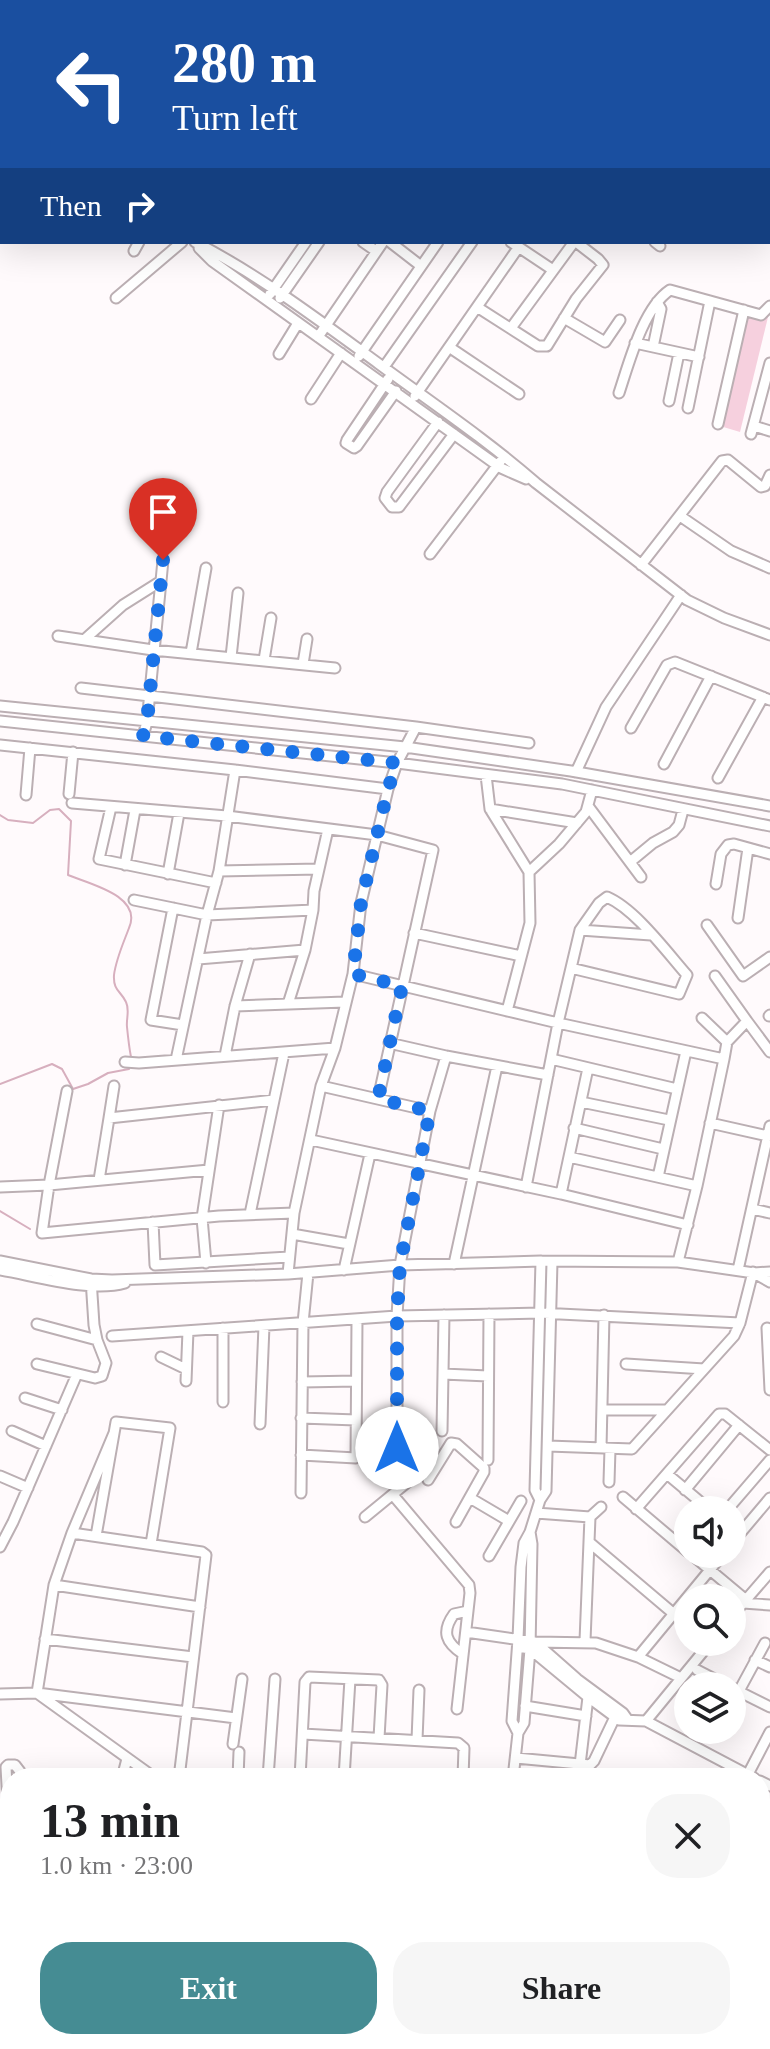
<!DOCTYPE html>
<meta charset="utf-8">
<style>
:root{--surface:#fff;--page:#f6f6f6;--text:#202124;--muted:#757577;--accent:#458c93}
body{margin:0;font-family:Georgia,serif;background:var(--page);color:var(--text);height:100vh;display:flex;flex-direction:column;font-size:30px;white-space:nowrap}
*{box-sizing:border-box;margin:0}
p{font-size:26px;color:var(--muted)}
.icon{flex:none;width:44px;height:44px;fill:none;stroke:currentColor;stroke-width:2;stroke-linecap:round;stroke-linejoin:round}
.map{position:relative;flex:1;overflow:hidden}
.sheet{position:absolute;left:0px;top:1768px;width:770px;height:282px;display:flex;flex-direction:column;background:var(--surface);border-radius:32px 32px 0 0;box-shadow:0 8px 32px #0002}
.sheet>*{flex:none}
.guide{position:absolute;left:0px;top:0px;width:770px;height:244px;box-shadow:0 8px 32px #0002;background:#1a4fa0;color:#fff;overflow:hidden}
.buttons{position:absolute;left:674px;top:1496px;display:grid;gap:16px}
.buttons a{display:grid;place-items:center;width:72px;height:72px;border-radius:50%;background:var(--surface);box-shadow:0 8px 32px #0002;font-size:40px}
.pin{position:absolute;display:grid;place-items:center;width:68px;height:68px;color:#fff;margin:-82px -34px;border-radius:50% 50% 50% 0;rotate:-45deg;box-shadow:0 0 8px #0007}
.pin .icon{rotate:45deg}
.me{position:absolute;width:88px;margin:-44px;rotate:0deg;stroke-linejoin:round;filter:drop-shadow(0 0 6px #0008)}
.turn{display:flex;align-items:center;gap:28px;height:168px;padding:0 40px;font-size:36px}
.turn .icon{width:104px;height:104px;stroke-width:2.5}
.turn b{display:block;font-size:56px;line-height:68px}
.then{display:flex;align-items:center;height:76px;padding:0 40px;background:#0003;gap:16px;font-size:30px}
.round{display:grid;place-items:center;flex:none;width:84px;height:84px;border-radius:32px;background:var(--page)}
.summary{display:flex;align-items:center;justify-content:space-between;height:136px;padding:0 40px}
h1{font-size:48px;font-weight:700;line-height:60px}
.cta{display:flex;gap:16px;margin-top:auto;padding:16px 40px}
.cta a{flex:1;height:92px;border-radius:32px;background:var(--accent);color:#fff;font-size:32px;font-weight:700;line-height:92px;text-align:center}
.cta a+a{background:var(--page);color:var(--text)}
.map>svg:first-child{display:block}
.green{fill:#f6d0de}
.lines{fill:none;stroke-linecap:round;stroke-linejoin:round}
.stream{stroke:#d7afbe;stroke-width:2}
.minor-casing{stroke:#bbafb3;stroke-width:13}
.minor{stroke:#fff;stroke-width:9}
.route{stroke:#1a73e8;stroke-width:14;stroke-dasharray:0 25.2}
</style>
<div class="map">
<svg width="770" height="2049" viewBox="0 0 770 2049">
<rect width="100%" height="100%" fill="#fffafc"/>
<path class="green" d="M746 314 768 317 740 432 720 426Z"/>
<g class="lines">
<path class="stream" d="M0 815 8 820 33 823 50 810 59 809 71 821 68 875C90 884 143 896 129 928 123 944 116 959 114 975 113 991 121 991 126 1002 130 1010 126 1019 127 1027 128 1037 129 1047 131 1057
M0 1084 52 1064 62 1069 73 1089 88 1084 108 1073 129 1069V1068
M0 1211 30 1229"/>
<g class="minor-casing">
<path id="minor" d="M127 0 130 2
M196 0 199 2
M319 0V2
M381 0V2
M608 0 609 2
M656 0 657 2
M53 2 54 0
M106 2 108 0
M158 2 159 0
M214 2 215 0
M290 2 291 0
M554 2 557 0
M671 2 673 0
M0 8 2 5
M768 47 770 43
M195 242C261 276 320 321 379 364 432 403 487 440 536 483L687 600 724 618 770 635
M363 242 376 251
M390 242 421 266
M511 242 553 270
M655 242 660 246
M199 248 212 261 501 468 526 479
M134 251 139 242
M270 294 306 242
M116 298 182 242
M280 298 319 242
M477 307 538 346H547L576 299 603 265 598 259 576 242
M564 318 605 342 620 320
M511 328 574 242
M318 337 383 242
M635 343 699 357
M449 347 519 394
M653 347 661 309 657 302
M279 354 298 323
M359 356 438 242
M384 367 472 242
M388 379 347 440 346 443 354 448 357 446 396 391
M619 393C629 363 643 308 670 290L761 315 770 306
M415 396 518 248
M311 399 341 353
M669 401 679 353
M688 408 710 301
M438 422 387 492 385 498 392 507H399L454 434
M718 424 744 310
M754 426 770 431
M751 434 770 363
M680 516 731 551 770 568
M430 554 500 462
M641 565 722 461 728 460 761 487 765 486 770 475
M161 581 163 560
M58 636 153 650 335 668
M85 639 123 605 161 581 147 722 143 736
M191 653 206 568
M231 657 238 593
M264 660 271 618
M303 664 307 639
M81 688 416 727 529 743
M0 706 405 747 571 771 770 806
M0 721 397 763 562 784 770 826
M631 728 667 665 675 662 770 700
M0 745 235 770 388 789
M664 764 711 676
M576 772 606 707 681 595
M486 775 490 809 529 872 530 923 507 1011
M718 778 763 697
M69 794 73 752
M26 795 30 748
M72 803 227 816 377 835 433 850 378 1099
M588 806 641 877
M111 807 99 859 216 883
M490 809 577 823
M630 862 653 843 673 832 679 825 683 810
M125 865 135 810
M219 871 319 869
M529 872 559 844 586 812 592 790
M168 874 179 813
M716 884 721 854 728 845 734 844 770 854
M134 900 207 915 313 910
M173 908 151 1020 183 1025
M738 918 748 848
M707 925 743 976 770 957
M580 930 651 935
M414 933 521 956
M198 959 305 950
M353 974 558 1023 724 1059 697 1186 678 1262
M715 976 747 1021 727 1042 724 1059
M288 1004 305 950 313 910 314 891 328 829
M235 1006 345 1002
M769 1016 770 1015
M702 1018 727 1042
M747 1021 770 1052
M389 1043 446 1056 548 1075
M225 1056 235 1006 250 954
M551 1059 677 1089
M176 1060 207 915 219 871 235 770
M125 1062 139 1063 335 1048
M321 1086 430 1111
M67 1091 49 1185 42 1233 219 1216 294 1213
M581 1102 669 1120
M109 1118 114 1086
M710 1123 768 1136
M574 1128 663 1149
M311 1140 561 1194 688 1225
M569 1157 697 1186
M658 1177 686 1051
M99 1180 109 1118 274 1100
M0 1187 49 1185 209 1170
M526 1187 558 1023 580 930 599 903 607 897C635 909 666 951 687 975L679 994 571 968
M561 1194 588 1068
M752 1209 770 1213
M250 1214 284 1053
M153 1222 155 1265 289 1257
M292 1234 349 1244
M0 1261 91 1279 112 1280 288 1274 400 1265 541 1261 678 1262 754 1273 770 1272
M206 1263 202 1218 219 1105
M454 1264 497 1066
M0 1270C36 1276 91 1293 125 1283
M344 1270 370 1154
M738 1270 770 1126
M754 1273 770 1282
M288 1274 294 1213 321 1086 335 1048 353 974 361 903 388 789 397 763 416 727
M37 1324 97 1340
M770 1329 767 1328 770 1390
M112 1336 397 1316 540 1313 740 1323
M161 1357 186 1369
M37 1364 95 1378 102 1376 106 1363 97 1340 94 1325 91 1279
M626 1364 704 1369
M443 1374 488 1376
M186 1381 188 1331
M302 1382 356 1381
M25 1398 62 1410
M223 1402V1328
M602 1410H667
M301 1418 356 1420
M260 1424 264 1326
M12 1431 46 1446
M442 1431 444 1315
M114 1433 72 1533 54 1585 37 1693 155 1778
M548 1446 632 1449 734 1336 740 1323 753 1272
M397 1448V1316L400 1265 430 1111 446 1056
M601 1448 604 1315
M301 1455 356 1458 357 1319
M488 1460 489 1314
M667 1474 710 1510
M0 1476 28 1488
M428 1480 451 1443 457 1444 484 1468V1472L456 1522
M609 1482 610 1449
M685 1490 739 1425
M301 1493 303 1323 308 1273
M393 1495 469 1585 470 1593 457 1709
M623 1497 688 1552
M470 1498 509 1521
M540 1500 535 1490 541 1261
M636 1509 719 1414H725L770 1450
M727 1510 770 1460
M536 1513 590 1517 601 1507
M365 1517 415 1476
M72 1533 202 1552 206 1555 179 1778
M96 1536 116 1422 170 1428 151 1544
M589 1542 674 1614
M732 1543 770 1498
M0 1547 13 1522 77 1374
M691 1554 746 1600
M489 1556 521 1501
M54 1585 200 1607
M743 1603 770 1605
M732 1616 770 1572
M466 1632 535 1642 596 1643 638 1657 681 1678
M45 1639 193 1657
M585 1641 590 1517
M535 1642 577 1679 623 1713 628 1720
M518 1647 530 1649 588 1697 619 1720 646 1721 754 1778
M463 1654C446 1643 441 1632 454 1614L468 1611
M638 1657 723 1554
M755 1660 770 1667
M697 1670 728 1686
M732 1688 770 1707
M739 1691 765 1643
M0 1694 37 1693 236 1718
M525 1706 586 1716
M646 1721 711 1642
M518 1733 512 1721 518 1639 521 1567 524 1543 530 1532 540 1500 546 1491 552 1262
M303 1734 458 1743 464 1748 463 1778
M417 1740 419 1690
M233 1744 242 1679
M516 1758 590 1765 594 1761 615 1717
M580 1765 588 1697
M122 1778 127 1759
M238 1778 239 1752
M268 1778 275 1679
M300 1778 305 1682 309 1677 379 1680 382 1685 379 1738
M344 1778 350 1679
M513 1778 518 1733 524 1723 530 1649 532 1544 530 1532
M622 1778 627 1776 631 1778
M746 1778 770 1732
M760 1781 770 1786
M0 1852 8 1804 6 1767 8 1765H15L25 1778
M0 1859 10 1861
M760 1859 763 1846
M760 1937 770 1941
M0 1957 10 1964
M760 1987 770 1992
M0 2018 10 2005
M86 2040 94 2049
M319 2040 329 2049
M380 2040 389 2049
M440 2040 448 2049
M499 2040 508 2049
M558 2040 568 2049
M760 2040 770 2044
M38 2049 44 2040
M56 2049 57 2040
M296 2049 304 2040
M488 2049 492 2040
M636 2049 645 2040"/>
</g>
<use href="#minor" class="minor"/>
</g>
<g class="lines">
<path class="route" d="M163 560 147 722 143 736 397 763 388 789 361 903 353 974 402 986 378 1099 430 1111 400 1265 397 1316V1448"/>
</g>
</svg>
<div class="buttons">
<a><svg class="icon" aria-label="sound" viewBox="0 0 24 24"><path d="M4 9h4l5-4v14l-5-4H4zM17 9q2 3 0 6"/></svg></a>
<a><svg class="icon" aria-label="search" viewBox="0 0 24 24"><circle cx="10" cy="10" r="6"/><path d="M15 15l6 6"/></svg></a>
<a><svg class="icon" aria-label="layers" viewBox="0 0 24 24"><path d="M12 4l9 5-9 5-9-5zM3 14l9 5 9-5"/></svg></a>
</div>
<div class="pin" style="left:163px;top:560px;background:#d93025"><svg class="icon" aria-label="arrive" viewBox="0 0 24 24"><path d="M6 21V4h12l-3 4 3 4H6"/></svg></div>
<svg class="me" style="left:397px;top:1448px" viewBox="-20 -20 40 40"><circle r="19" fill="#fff"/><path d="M0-13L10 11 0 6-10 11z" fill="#1a73e8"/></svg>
<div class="guide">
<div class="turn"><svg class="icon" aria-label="left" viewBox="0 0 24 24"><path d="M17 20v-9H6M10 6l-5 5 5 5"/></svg><div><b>280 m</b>Turn left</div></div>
<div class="then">Then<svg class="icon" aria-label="right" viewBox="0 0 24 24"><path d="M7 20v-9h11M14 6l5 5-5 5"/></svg></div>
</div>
<section class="sheet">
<div class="summary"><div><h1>13 min</h1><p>1.0 km · 23:00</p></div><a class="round"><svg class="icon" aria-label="close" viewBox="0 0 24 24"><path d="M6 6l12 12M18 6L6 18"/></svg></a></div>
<div class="cta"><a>Exit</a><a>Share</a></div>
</section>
</div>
